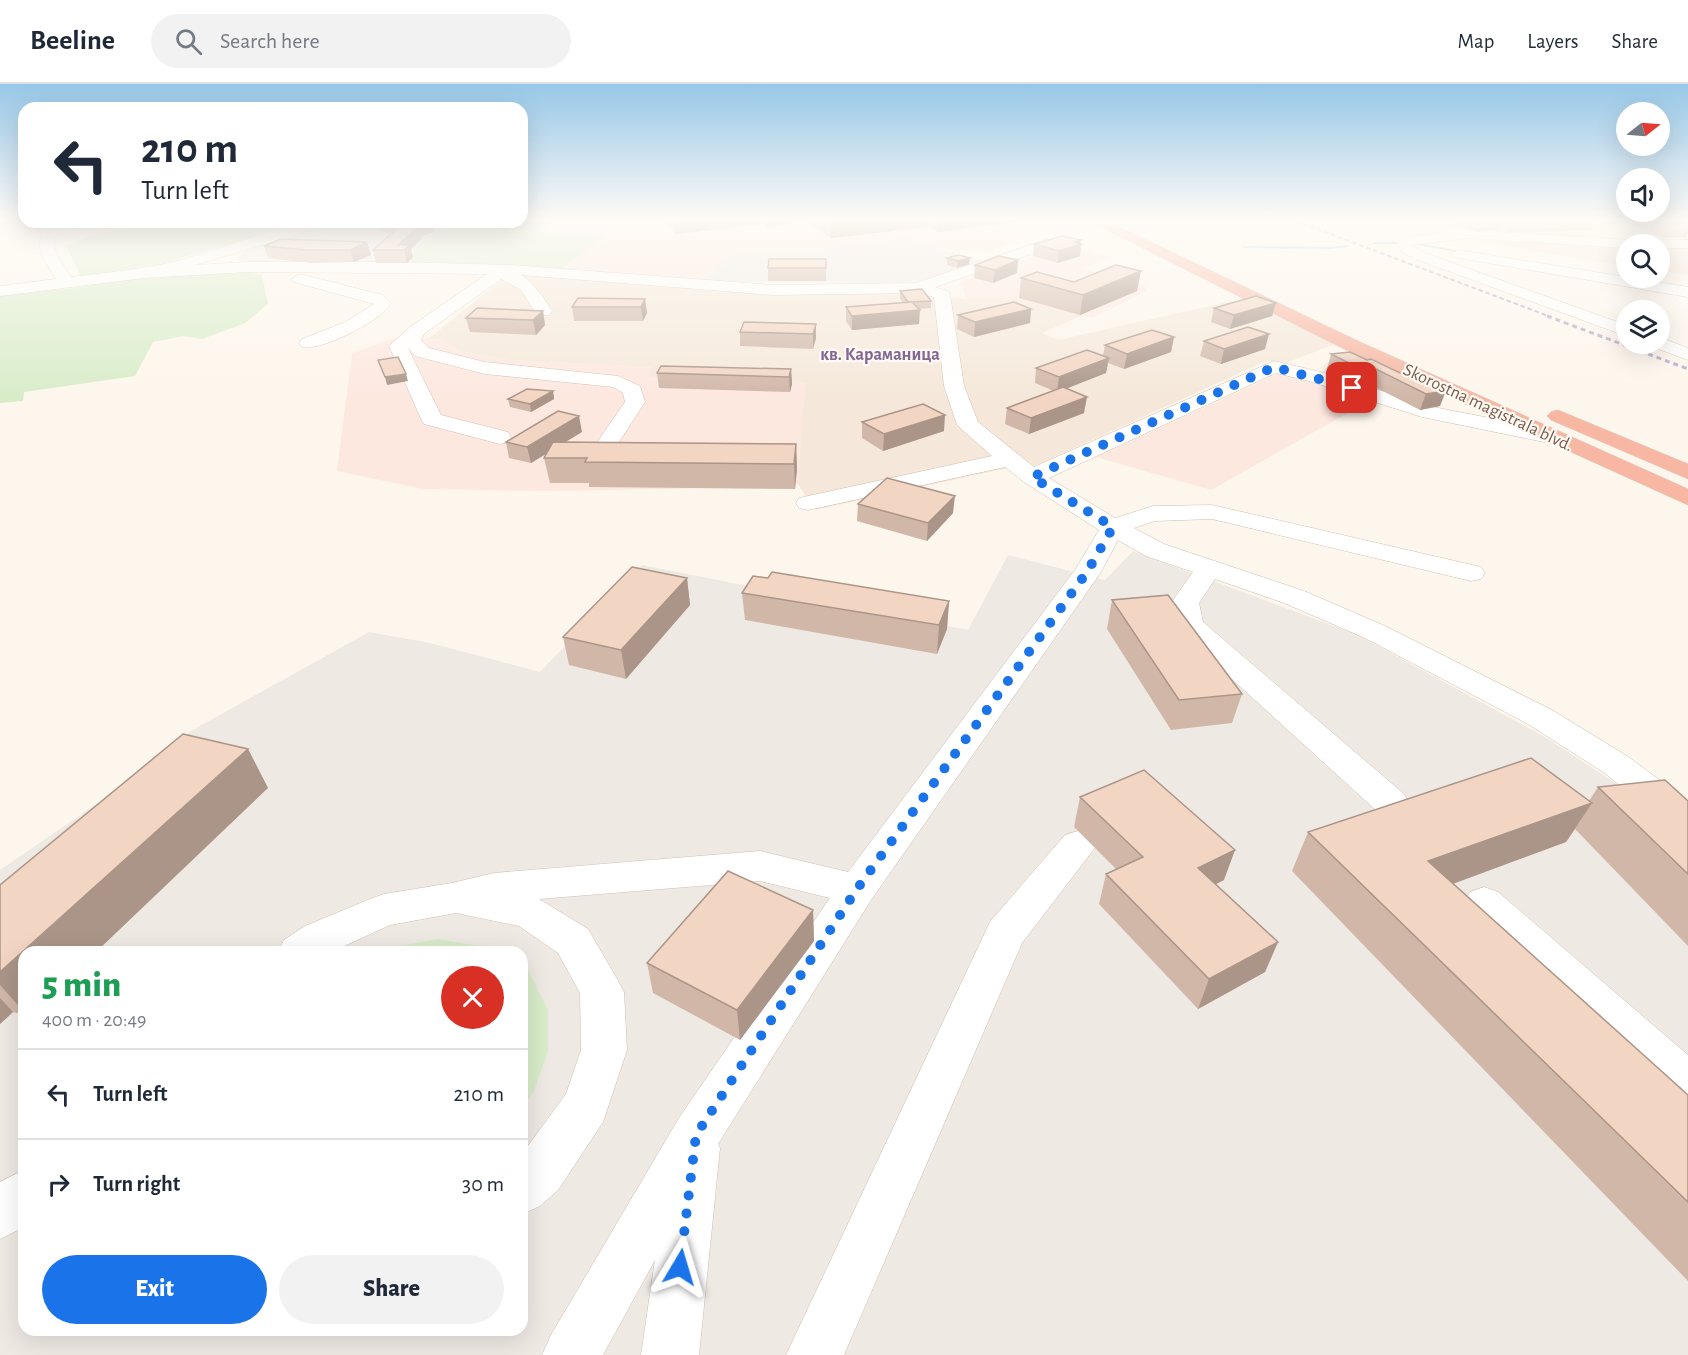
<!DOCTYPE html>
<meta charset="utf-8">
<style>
:root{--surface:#fff;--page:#f2f2f3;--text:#1f2937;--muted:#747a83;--line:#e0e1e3;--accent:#1a73e8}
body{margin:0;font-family:"Alegreya Sans",sans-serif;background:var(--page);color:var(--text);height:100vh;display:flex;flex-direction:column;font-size:22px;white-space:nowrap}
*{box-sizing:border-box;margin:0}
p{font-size:20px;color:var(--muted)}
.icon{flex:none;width:33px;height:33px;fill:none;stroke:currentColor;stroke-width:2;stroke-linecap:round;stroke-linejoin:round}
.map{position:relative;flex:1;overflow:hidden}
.details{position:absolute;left:18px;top:862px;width:510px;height:390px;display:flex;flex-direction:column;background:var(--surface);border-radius:18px;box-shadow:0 6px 24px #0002}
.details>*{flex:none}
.guide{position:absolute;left:18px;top:18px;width:510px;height:126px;border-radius:18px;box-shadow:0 6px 24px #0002;background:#fff;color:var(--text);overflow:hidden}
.needle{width:39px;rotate:73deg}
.controls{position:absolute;left:1616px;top:18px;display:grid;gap:12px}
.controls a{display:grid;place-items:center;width:54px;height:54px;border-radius:50%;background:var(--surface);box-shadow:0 6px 24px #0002;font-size:30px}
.pin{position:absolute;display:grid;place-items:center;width:51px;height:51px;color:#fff;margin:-26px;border-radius:12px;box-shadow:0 3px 9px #0006}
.me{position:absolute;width:66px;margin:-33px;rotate:7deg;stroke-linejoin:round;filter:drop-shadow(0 0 4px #0008)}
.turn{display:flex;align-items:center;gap:21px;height:126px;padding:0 24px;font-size:27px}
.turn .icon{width:78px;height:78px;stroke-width:2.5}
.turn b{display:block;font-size:42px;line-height:51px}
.round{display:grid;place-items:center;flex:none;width:63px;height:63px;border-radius:32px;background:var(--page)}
.head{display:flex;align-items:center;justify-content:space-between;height:102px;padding:0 24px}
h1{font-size:36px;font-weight:800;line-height:45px;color:#1e9e55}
.button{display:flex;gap:12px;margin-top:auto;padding:12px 24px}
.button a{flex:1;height:69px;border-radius:36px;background:var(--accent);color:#fff;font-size:24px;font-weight:800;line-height:69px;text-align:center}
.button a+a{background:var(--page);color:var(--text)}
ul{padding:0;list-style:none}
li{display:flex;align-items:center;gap:18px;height:90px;padding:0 24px;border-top:2px solid var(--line)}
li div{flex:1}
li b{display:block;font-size:22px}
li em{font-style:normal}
header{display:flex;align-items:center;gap:36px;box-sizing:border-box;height:84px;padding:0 30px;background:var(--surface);border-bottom:2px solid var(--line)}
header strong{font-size:28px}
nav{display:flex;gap:33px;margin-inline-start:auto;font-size:21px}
.search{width:420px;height:54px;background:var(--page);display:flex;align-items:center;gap:15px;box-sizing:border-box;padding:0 21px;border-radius:33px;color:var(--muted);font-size:22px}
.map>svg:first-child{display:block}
.residential{fill:#f5e8da}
.commercial{fill:#fde8e0}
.industrial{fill:#efe9e4;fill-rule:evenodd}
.green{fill:#d8ecc9}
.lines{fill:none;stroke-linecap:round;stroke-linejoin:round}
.stream{fill:#a5d3da;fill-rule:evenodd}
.minor-casing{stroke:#d1beb0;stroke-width:1}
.highway-casing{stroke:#dad1cd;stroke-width:1}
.path{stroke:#d9b8a5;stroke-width:1.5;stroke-dasharray:1 2;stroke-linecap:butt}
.minor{fill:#fff;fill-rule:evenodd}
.highway{fill:#f7b7a3;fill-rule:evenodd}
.rail-far1{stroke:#b9a8c9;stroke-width:2;stroke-dasharray:4.5 3;stroke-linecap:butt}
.rail{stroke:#b9a8c9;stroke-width:3;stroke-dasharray:5 4;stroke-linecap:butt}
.wall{fill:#d1b7a8}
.shaded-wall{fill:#aa9588}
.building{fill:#f3d5c3;stroke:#aa9588;stroke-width:1.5}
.route{stroke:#1a73e8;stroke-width:10;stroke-dasharray:0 18}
.labels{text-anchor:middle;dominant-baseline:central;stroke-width:4.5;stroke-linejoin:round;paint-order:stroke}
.far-neighbourhood-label{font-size:18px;font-weight:bold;fill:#846695;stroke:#fffaf3}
.far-street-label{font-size:18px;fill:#7a5c4d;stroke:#fffaf3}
</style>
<header>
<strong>Beeline</strong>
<div class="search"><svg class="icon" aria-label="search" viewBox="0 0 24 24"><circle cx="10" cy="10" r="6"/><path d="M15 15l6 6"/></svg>Search here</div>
<nav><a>Map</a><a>Layers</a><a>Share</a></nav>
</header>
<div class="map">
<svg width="1688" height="1271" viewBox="0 0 1688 1271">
<rect width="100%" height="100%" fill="#fdf6ec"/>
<path class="residential" d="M1371 137H1688V191L1659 187V160H1626V182L1391 143Z
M525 191 724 208 793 211 899 208 967 215H1017L1083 231 1042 249 1058 256 1241 215 1335 260 1286 279 1266 277 1037 381 1004 385 815 426 797 399 805 299 648 293 652 283 508 276 459 267 442 256 428 255 504 194Z"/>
<path class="commercial" d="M546 137H1074L1079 139 1038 146 993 167 937 165 904 154 801 167 732 169 705 197 561 185 605 153 533 148Z
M1064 161 1111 173 1084 185 1144 201 1147 207 1092 234 1017 215H967L960 198Z
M399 253 442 256 459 267 508 276 652 283 649 293 806 299 797 399 675 405 544 407 423 405 337 387 352 269Z
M1282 288 1371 316 1211 406 1096 373Z"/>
<path class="industrial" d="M340 138H380L437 147 408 173H416L410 179 242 178 237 175 245 167Z
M904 154 981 177 924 196 889 199 705 197 732 169 801 167Z
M1133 467 1358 551 1545 653 1652 723 1688 755V1271H0V786L143 688 191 647 369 548 430 559 540 588 642 481 968 546 1008 471 1105 496ZM24 868H522V1246H24Z"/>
<path class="green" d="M546 137 533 148 606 152 561 185 410 179 415 173H407L436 147 380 138Z
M239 138H305L163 179 81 193 66 162C94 149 123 140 155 140 184 141 210 144 239 138Z
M244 187 262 191 268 220 245 239 202 255 183 252 153 258 135 292 24 308 23 317 0 319V212L74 204 149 191Z
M438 855 498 865 502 868H377L388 864Z
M522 882 528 886 548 926V968L534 1007 522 1023Z"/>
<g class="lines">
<path class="stream" d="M1373 158H1412L1470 169 1468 170 1412 160H1372Z
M1348 161 1349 163 1331 165 1244 164 1242 163 1244 162 1331 163Z"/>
<g class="minor-casing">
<path id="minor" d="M68 138H88L86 141 55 152C50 165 64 182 71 193 110 188 150 185 188 174 233 161 284 138 330 138L328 141 195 181 246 178H394L511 181 773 201 916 199 1045 156H1055L1057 159 1055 162 935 203 948 207 950 210 964 302 978 338 1034 383 1274 277 1321 288 1433 323 1552 346 1555 351 1552 356 1544 358 1422 333 1309 297 1276 289 1049 394 1115 434 1153 422 1212 421 1481 483 1485 489 1481 495 1471 497 1212 435 1155 437 1134 444 1164 460 1304 507 1385 542 1552 626 1627 672 1688 717V749L1675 745 1603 688 1528 640 1365 554 1284 519 1215 495 1199 519 1203 538 1404 710 1409 719 1404 728 1391 732 1378 728 1179 547 1174 541 1171 519 1193 488 1146 472 1118 456 1101 488 871 816 718 1060 720 1064 699 1271H641L655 1176 603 1271H542L551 1251 679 1034 830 814 760 797 539 815 588 845 617 895 624 908 627 966 603 1038 558 1106 540 1122 522 1130V1070L566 1010 581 966 580 909 558 869 519 842 456 829 390 841 331 868H278L284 856 305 842 370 815 384 810 452 799 494 789 760 767 848 788 1075 486 1099 446 1024 398 1005 383 808 426 799 424 796 419 799 414 992 372 957 341 944 302 934 213 918 209 773 211 521 191C535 200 543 213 552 227L549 231H537L521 206 501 195 424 250 421 256 429 264 485 278 618 292 640 302 645 318 606 378 598 380 590 378 587 373 625 318 623 309 613 303 485 290 415 272 408 264 441 331 508 348 511 353 508 358 500 360 424 340 421 335 389 262 410 243 487 190 246 188 144 194 0 212V202L56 195C49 183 30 159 45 147 50 142 61 140 68 138Z
M161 138H231C222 146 170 146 161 138Z
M1447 142 1469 146 1629 156H1688V164H1659V160H1626V164L1469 154 1412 161 1425 169 1626 241V252L1415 175 1403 169 1397 160 1406 153 1442 149 1440 146 1442 143Z
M1458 166 1688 203V213L1453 173 1451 170Z
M300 190 383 211 391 219C383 236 320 268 302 263L299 259 302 255 345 238 374 220 294 198 292 195Z
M1659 253 1688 264V276L1653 263 1650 260H1659Z
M1078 747 1091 751 1097 761 1022 859 844 1271H786L990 838 1065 751Z
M1484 803 1498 808 1688 971V1023L1671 1016 1470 830 1464 819 1470 808Z
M24 1086V1143L0 1155V1098Z"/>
</g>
<g class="highway-casing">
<path id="highway" d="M1089 137H1107L1358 257 1688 405V421L1344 265Z
M1558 326 1688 380V395L1551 336 1547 332 1551 328Z"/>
</g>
<path class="path" d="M1157 141 1169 140V137"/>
<use href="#minor" class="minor"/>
<use href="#highway" class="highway"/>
<path class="rail-far1" d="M1296 137 1551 233"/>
<path class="rail" d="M1547 232 1688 285"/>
</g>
<path class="wall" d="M662 137H791V140L766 143 763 140 676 150Z
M805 137H1024L938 148 928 143 831 154Z
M1452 137H1595L1591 146 1512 149 1501 144 1499 146 1477 148Z
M1629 137H1688V149L1686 153 1667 154 1635 142 1636 140Z
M376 138H433L435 148 421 152 422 154 411 165 413 173 407 179H376L373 166 392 150 378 147Z
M1081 156 1080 172 1058 179 1033 172 1034 160Z
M367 158 371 171 354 178 312 179 268 174 264 162Z
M947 174H970L969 180 957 184 947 181Z
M826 175V197H768V184Z
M975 181 1017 189 993 199 974 194Z
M1021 194 1074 198 1137 207 1080 231 1019 214Z
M900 207 931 217V224L918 225 919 240 852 246 846 237V223L903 219 900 214Z
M645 215 647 229 643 237H574L572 223Z
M1276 219 1272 232 1230 245 1211 238 1214 224Z
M1031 225 1030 239 974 253 957 245 958 231Z
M543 227 545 241 536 251 470 248 466 234Z
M816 240V254L813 265 740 262V248Z
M1174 253 1171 268 1124 285 1108 279 1106 289 1066 305 1084 329 1029 350 1005 340 1007 324 1054 307 1035 299 1036 284 1103 272 1105 261Z
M1204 257 1265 265 1221 280 1200 272Z
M1331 270 1423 300 1440 322 1420 326 1371 301 1360 303 1327 285Z
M791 285 792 300 790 308 659 304 657 289Z
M553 307 554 315 531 328 510 323 508 315Z
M862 338 944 347 883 367 862 354Z
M582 348 565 358 796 360 797 385 795 405 589 403V399H550L544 374 546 370 531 379 509 374 506 358Z
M858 420 953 429 927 457 857 437Z
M687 494 690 521 626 595 569 581 563 553Z
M742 509 949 517 947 545 937 570 745 536Z
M1112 516 1242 610 1232 639 1171 646 1107 545Z
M248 665 268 704 24 868V931L13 928 0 940V801Z
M1598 703 1688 717V862L1575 745 1566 758 1453 800 1688 1011V1197L1292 787 1308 748 1589 717Z
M1080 713 1224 796 1216 800 1278 858 1265 888 1198 925 1099 820 1106 790 1116 785 1074 743Z
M813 826 814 857 740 956 653 909 647 879Z"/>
<path class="shaded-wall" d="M675 137H762L763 140 676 150Z
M766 137H791V140L766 143Z
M830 137H928V143L831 154Z
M938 137H1024L938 148Z
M426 138H433L435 148 421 152 422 154 411 165 413 173 407 179 404 166 398 161 414 142Z
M1081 156 1080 160H1081L1080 172 1058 179 1059 167 1075 158Z
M367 158 371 171 354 178 350 166Z
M970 174 969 180 957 184 958 177Z
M1018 176 1017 189 993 199 995 186Z
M1141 187 1137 207 1080 231 1083 211Z
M645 215 647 229 643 237 641 223Z
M1276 219 1272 232 1230 245 1234 231Z
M1031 225 1030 239 974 253 975 238Z
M920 226 919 240 852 246V232Z
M543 227 545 241 536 251 533 236Z
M816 240V254L813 265V250Z
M1269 250 1265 265 1221 280 1224 265Z
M1174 253 1171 268 1124 285 1127 270Z
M1109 274 1106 289 1057 308 1059 293Z
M791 285 792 300 790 308 789 293Z
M1376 285 1371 301 1360 303 1365 287Z
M406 290 408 297 387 301 385 293Z
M553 307 554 315 531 328 530 320Z
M1446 307 1440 322 1420 326 1426 310Z
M1087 313 1084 329 1029 350 1031 334Z
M945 331 944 347 883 367 884 350Z
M579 332 582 348 531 379 527 363Z
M796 360 797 385 795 405 794 380Z
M955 412 953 429 927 457 928 439Z
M687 494 690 521 626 595 621 566Z
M949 517 947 545 937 570 939 541Z
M248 665 268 704 96 868H24V928L0 901V888Z
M1592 719 1566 758 1406 817 1428 777Z
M1235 766 1224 796 1188 814 1198 784Z
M813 826 814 857 740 956 737 926Z
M1278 858 1265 888 1198 925 1209 895Z
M0 914 13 928 0 940Z"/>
<path class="building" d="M391 138H426L414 142Z
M400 142H419L398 161H410L404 166H373Z
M1062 152 1081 156 1075 158 1081 160 1059 167 1034 160Z
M281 155 367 158 350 166H308L264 162Z
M959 171 970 174 958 177 947 174Z
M999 172 1018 176 995 186 975 181Z
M769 175H826V184H768Z
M1116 181 1141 187 1083 211 1021 194 1037 188 1074 198Z
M922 205 931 217 908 218 900 207Z
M1256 212 1276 219 1234 231 1214 224Z
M578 214 645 215 641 223H572Z
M912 218 920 226 852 232 846 223Z
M1014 218 1031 225 975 238 958 231Z
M477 224 543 227 533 236 466 234Z
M744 238 816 240 813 250 740 248Z
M1248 243 1269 250 1224 265 1204 257Z
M1152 246 1174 253 1127 270 1105 261Z
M1087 266 1109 274 1059 293 1036 284Z
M1350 268 1367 276 1371 275 1423 300 1429 299 1446 307 1426 310 1376 285 1365 287 1331 270Z
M398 273 406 290 385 293 378 276Z
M661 282 791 285 789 293 657 289Z
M1063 303 1087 313 1031 334 1007 324Z
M527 305 553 307 530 320 508 315Z
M923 320 945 331 884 350 862 338Z
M558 327 579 332 527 363 506 358Z
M553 358 796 360 794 380 585 378 587 374H544Z
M887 394 955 412 928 439 858 420Z
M632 483 687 494 621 566 563 553Z
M772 488 949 517 939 541 742 509 753 492 768 494Z
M1168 511 1242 610 1179 616 1112 516Z
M183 650 248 665 0 888V801Z
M1531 674 1592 719 1428 777 1688 1011V1118L1308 748Z
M1144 686 1235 766 1198 784 1278 858 1209 895 1106 790 1143 773 1080 713Z
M1665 696 1688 717V790L1598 703Z
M728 787 813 826 737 926 647 879Z"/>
<linearGradient id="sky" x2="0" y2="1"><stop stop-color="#97c7e8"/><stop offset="0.43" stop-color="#fefbf6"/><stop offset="1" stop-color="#fefbf6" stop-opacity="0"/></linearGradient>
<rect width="1688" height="315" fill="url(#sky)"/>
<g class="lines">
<path class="route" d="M680 1183 696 1051 857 805 1087 488 1113 443 1032 393 1274 283 1352 304"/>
</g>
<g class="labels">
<g class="far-neighbourhood-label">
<text x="880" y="271">кв. Караманица</text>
</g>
<g class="far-street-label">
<text transform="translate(1488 324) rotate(25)">Skorostna magistrala blvd.</text>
</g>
</g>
</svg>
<div class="controls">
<a><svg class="needle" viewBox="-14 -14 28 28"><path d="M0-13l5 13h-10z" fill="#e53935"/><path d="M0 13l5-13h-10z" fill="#747a83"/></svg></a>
<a><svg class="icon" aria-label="sound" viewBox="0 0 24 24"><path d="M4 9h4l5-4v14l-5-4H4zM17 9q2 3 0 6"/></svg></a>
<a><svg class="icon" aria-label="search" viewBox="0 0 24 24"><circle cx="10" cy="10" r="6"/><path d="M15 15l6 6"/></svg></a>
<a><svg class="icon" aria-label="layers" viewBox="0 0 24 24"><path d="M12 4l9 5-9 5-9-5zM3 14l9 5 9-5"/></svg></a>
</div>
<div class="pin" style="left:1352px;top:304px;background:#d93025"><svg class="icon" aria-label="arrive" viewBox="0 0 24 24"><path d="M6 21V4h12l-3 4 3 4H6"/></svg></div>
<svg class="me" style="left:680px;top:1183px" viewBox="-20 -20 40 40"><path d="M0-17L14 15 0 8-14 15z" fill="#1a73e8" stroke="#fff" stroke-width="4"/></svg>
<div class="guide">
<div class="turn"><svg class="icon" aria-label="left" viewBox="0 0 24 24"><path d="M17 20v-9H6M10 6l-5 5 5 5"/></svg><div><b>210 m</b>Turn left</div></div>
</div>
<section class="details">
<div class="head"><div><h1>5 min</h1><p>400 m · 20:49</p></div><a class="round" style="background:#d93025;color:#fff"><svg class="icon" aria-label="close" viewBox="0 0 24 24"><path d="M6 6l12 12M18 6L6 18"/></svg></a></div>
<ul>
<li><svg class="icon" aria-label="left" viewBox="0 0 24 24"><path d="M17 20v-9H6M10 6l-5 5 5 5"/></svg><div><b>Turn left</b></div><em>210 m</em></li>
<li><svg class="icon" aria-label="right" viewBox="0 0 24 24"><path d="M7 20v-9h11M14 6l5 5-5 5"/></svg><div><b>Turn right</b></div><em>30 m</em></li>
</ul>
<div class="button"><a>Exit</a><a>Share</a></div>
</section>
</div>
